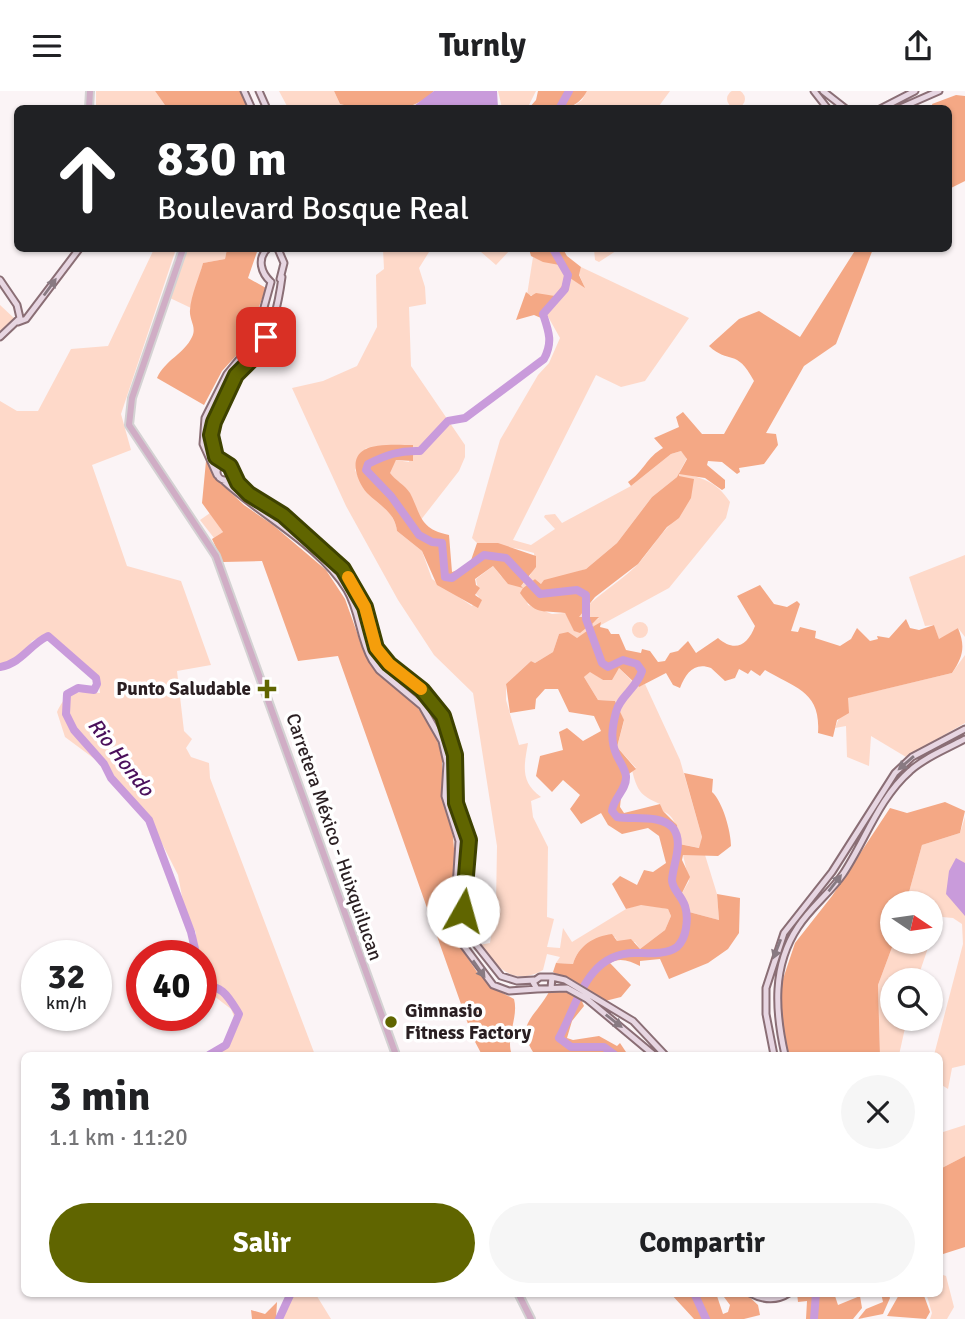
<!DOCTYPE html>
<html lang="es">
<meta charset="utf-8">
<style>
:root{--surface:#fff;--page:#f6f6f6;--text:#202124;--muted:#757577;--accent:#606500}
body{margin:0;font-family:Signika,sans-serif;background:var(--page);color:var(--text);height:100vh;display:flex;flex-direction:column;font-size:26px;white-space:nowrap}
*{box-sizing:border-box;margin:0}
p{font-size:23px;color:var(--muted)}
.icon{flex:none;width:38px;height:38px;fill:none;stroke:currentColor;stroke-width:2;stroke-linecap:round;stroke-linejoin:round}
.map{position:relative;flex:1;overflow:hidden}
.sheet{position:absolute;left:21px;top:961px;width:922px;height:245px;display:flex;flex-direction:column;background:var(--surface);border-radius:10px;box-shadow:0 2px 5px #0004}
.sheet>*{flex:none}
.hud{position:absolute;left:14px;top:14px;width:938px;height:147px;border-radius:10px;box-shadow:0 2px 5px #0004;background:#202124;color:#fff;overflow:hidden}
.needle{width:46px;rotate:103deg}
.fabs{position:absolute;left:880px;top:800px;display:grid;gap:14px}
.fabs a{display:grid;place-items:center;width:63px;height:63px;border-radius:50%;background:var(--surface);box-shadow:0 2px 5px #0004;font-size:35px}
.speed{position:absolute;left:21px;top:849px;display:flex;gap:14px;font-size:35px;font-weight:700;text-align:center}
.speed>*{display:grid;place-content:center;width:91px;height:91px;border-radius:50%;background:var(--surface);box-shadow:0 2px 5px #0004;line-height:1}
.speed small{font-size:18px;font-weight:400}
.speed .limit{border:10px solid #d22;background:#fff;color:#111}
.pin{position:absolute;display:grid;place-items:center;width:60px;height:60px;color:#fff;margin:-30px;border-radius:14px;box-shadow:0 4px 10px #0006}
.me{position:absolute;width:77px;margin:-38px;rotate:7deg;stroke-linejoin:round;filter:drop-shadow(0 0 5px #0008)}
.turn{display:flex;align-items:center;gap:24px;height:147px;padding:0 28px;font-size:32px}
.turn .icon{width:91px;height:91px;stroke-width:2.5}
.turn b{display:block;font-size:49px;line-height:60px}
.round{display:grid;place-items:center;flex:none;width:74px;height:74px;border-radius:37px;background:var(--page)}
.overview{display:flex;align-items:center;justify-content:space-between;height:119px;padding:0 28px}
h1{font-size:42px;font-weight:700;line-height:52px}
.button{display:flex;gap:14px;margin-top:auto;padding:14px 28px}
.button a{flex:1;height:80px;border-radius:42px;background:var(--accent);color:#fff;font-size:28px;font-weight:700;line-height:80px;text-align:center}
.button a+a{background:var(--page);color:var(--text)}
header{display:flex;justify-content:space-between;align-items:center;height:91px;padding:0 28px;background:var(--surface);font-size:32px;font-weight:700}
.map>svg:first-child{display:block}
.green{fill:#fed9c9;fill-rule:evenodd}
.forest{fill:#f4a885}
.water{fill:#c99bdb}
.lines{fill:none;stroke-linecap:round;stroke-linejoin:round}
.river{stroke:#c99bdb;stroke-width:8}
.secondary-casing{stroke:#8a6e75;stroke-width:9}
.primary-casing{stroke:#d4d2d3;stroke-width:10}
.secondary{stroke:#e7d6e2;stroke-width:5}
.primary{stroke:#d0adc5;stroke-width:6}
.oneway{fill:#887a82}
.route-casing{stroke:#3e4200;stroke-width:18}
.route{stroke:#606500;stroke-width:12}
.slow{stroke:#f59e0b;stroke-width:12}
.poi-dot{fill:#606500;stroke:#fff;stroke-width:2.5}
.labels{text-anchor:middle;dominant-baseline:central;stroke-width:7;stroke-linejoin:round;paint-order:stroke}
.poi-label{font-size:19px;font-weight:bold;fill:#2a1f22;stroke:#fff;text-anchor:end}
.street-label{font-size:19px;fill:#2a1f22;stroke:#fff}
.water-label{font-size:21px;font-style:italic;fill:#4a0f5b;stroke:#fff}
</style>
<header><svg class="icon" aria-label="menu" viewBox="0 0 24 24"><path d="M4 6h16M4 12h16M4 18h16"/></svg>Turnly<svg class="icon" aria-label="share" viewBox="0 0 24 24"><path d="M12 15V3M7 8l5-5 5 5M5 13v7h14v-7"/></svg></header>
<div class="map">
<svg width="965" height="1228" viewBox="0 0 965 1228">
<rect width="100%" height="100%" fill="#fbf4f6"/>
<path class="green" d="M727 8a9 9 0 1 1 18 0a9 9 0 1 1-18 0Z
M96 0H155L167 17H96Z
M279 0H334L340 13 358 17H288Z
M498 0H536L527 18 502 17Z
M587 0H670L659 15 570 18 582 9Z
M154 158H176L121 323 131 359 92 374 127 475 181 490 211 574 177 580 184 640 192 648 186 657 191 666 209 672 210 687 315 964H213L228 956 238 935 231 918 201 895V864H196V842L184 816 178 784 147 723 100 672 65 646 57 621C67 599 78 600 100 602L98 586 48 542 32 550 21 565 0 574V310L17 320H38L71 258 108 255Z
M187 158H227L225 168 203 172 191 217 170 207Z
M383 158H425L429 161 419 177 425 196 426 213 409 216 411 275 465 354V366L459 380 420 430 408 400 389 382 396 369 409 371 413 354 366 357 355 379C364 403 394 415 397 440L422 460 432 488 472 515 479 506 474 501 478 499 476 488 493 475 501 485 521 495C531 485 536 478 534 462 516 456 496 455 477 452L472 447 500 349 538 284 549 272 560 247 546 222 557 210 564 191 556 205 527 204 533 166 565 175 569 186 584 195 579 183 581 176 689 227 645 290 621 296 596 284 513 449 531 454 555 438 544 426 545 424 555 423 562 432 631 395 671 363 681 360 687 367 679 382C702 386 717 391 730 411L726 427 669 497 577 547 559 543 553 561 535 572 531 570 506 593V609L519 654 528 652C524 675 520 691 541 706L531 710 533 726 548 756 547 826 554 828 547 856 560 857 563 837 572 851 626 818 641 813 668 818 671 825 665 839 640 858 635 851 617 850 615 846C595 848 579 852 573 873L556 872 560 866 547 863 543 879C513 896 497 876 479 854L490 852 496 813 497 755 473 602 434 564 398 509 346 415 292 297 323 290 357 275 377 236 376 184 384 178ZM677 386 692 393C690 415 679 423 666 438 655 450 647 464 635 476 616 494 594 505 578 526L599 527 580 541 575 540 565 522 552 523 528 514 523 497 535 488 541 493 586 478 617 452 652 406Z
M484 158H511L496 174 481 161Z
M594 158H619L599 171 595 169Z
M0 214 15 228 0 247Z
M210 422 223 441 214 447 200 429Z
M965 464V546L958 537 939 549 934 534 925 535 909 486Z
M632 539a8 8 0 1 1 16 0a8 8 0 1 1-16 0Z
M965 564V632L906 666 871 645 869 675 847 666 846 635 835 637 847 607 952 582Z
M619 577 638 596 645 593 680 669 702 746 700 757 679 753C677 740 677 725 662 720L660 713C641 705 637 700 632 679L636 677 617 656 624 630 615 610 598 609 584 586 590 580 603 589Z
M965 726V974L952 977 948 998 940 993V964H934L963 853 962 833 953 827 942 826 931 847V812H906L922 754 960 742Z
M683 764H705L717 803 719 829 689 821 681 804 689 790Z
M894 851H930L917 889H892V928H907L899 964H880L878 894Z
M965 1034V1065L940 1078V1042Z
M940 1183 946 1185 954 1216 947 1228H930L932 1222 926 1202H940Z
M294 1202H315L331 1228H283Z"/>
<path class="forest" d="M155 0H242L249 17H167Z
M334 0H434C411 25 371 21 340 13Z
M538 0H587C575 23 552 18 529 17L536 9Z
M956 4 965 5V90L949 98 948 18 933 17 932 13Z
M227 158H258L248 187 266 197 244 256 222 280 204 314 157 287C165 269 184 263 192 246 197 236 189 229 190 219 191 204 199 187 203 172L225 168Z
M529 158H563L567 165 581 176 579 184 585 197 570 187 565 175 543 171 531 165Z
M856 158H873L836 253 804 275 766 342 776 343 778 354 764 373 739 377 740 381 737 383 722 371 708 370 707 374 725 389V397L722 399 705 387 679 383V385L694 388 691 407 679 427 667 436 638 473 595 506 579 526H599L592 533 594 535 601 531 600 536 608 538 611 543H619L626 559 641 562 642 558 650 560 658 571 665 570 670 562 678 560 688 550 696 562 718 547C735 562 748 554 755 535L737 505 760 494 774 513 787 516 797 510 800 513 791 540 798 541 800 536 816 540 815 547 840 555 851 548 857 537 870 550 878 548 877 545 889 547 906 528 910 537 919 539 934 534 939 548 958 537C965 554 964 565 952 582L848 607 849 622 837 629 833 646 818 642C821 600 795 597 765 579L760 585 751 579 748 583 739 578 735 587 725 590 711 577C694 571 686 582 680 597L673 594 666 582 639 596 619 577 612 589H603L590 581 584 586 598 609 615 610 624 629 617 656 636 678 623 687 620 716 624 722 660 713 663 720 677 734 679 753 699 757 702 746 684 682 713 688 712 701C723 711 731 741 731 755L718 765 683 764 682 769 690 786 681 804 689 821 719 829 717 803 740 807 739 842 728 858 708 872 669 888 660 868 640 870V875C630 870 620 866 610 872L631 894 621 906 605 910 553 881 556 872 573 873C578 855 594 845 612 843L617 850 631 848 640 858 665 839 671 825 668 818 641 814 626 818 612 793 620 785 637 794 644 779 653 781 666 772 659 745 648 737 622 743 608 734 601 722 581 733 570 718 580 704 563 689 552 701 536 685 540 665 563 659 559 641 567 637 583 650 601 640 594 625 569 621 558 598H545L536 608 535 618 510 622 506 593 531 570 535 572 553 561 559 543 568 541 577 547 594 535 591 533 580 542 574 540 565 522C541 519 536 525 520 502L523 497 508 493 493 475 475 488 476 494 480 497 475 504 482 509 478 517 437 494 422 460 397 440C395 421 379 414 367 402 358 392 348 368 364 359 375 352 400 354 413 354V370L396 369 390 382C395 389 405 394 410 402 421 423 419 438 449 444L452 481 469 475 477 452H498L536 465V476L521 495 523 497 535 488 541 493 544 489 586 478 617 452 652 406 677 386 687 368 681 360 671 363 631 395 628 391C643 381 647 366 663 357L654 347 679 336 676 326 683 321 702 343H724L754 290C736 256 729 274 709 255L739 228 759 220 800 246Z
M565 190 557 210 541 227 534 224 516 229 526 201 531 205 536 202 555 205Z
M206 370 227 398 244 414 273 434 326 479 345 508 364 561 386 590 414 612 433 637 442 664V703L453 745 455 770 450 810 453 835 461 857 477 881 493 897 514 908C519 927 505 946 512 964H482L473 947 338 565 298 570 262 470 223 471 212 448 223 441 202 412Z
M945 711 965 720 960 742 922 754 906 812H892L894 851 878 894 880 964H789L782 933 781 894 795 852 832 805 890 717 907 722Z
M560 898 581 908 584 915 572 930 567 947 573 949 599 945 617 955 620 952 628 964H535C514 933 534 928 549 901Z
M965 1065V1156L940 1164V1078Z
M670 1202H716L723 1223 728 1221 730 1214 721 1202H745L758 1214 760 1224 744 1228H694Z
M797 1202H834L838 1214 860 1205 862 1217 853 1228H806L807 1210 798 1211Z
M881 1202H888L890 1207 883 1223 858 1228 866 1218 883 1211Z
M900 1202H923L930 1221 926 1228 887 1225Z
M277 1211 276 1228H252L251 1219 265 1223Z"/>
<path class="water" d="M434 0H497L498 17H411Z
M956 767 965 772V825L946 803 949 780Z"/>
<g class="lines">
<path class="river" d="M559 18 569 0
M553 158 568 184 565 198 543 223C549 241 553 251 544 268L465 327 448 330 420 360C400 359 386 364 368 373L366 379 391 405 419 444 432 451 442 452 445 486 452 487 484 464 506 467 540 503 577 499 586 504V528L602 572 608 576 623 569 637 573 642 580C637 597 620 605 616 621 612 637 610 650 617 665 620 671 625 678 626 685 627 699 613 707 612 720L617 726C633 729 661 723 673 737 684 751 673 773 672 789 672 803 691 806 686 837 685 844 682 851 677 856 666 864 647 862 635 862 587 862 578 912 559 947L571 956H604L615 964
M0 576C22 572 29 554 48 545L96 587 97 593 94 599 78 597 67 603 66 623 74 639 104 673 111 687 149 729 191 841 195 858 191 864
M201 896C222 892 229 907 239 923L226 954 209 964
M694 1202 706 1228
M279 1228 291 1202
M814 1228 816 1202"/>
<g class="secondary-casing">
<path id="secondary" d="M244 0 252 18
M259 0 267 18
M814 0 828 18
M823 0 846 18
M880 18 915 0
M898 18 939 0
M267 158C257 168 261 182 271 191
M278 158 284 172 280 188
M0 189 17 214 20 227 0 246
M18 231 26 228 79 158
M217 381a8 8 0 1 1 16 0a8 8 0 1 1-16 0Z
M223 373C201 353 221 303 237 283 244 275 254 269 260 260 272 240 279 209 282 186
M217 384 203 353 205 327 227 283 255 249 271 191
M232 384 249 403 283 424 343 479 365 516 375 557 389 573 423 599 443 625 455 665 456 712 469 749 463 820 467 842 501 885 517 890 534 889
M223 389C260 424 320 454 347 499 360 521 359 547 372 569L379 579 422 615 442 650 447 672 445 705 459 750 454 828 461 851 493 894 509 900 537 898
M552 886 565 889 633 930 665 964
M551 897 552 886H540L533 891 537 898 567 897 587 908 654 964
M774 964 766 923V897L784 842 832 781 895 682 912 666 965 638
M785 964C775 920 772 875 798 836 811 816 830 802 843 783 865 750 879 707 910 680 925 666 947 658 965 648
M750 1202C763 1209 777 1210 789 1202"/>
</g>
<g class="primary-casing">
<path id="primary" d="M89 18 90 0
M183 158 132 307 129 334 216 465 396 964
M518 1202 531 1228"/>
</g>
<use href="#secondary" class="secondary"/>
<use href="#primary" class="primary"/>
</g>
<defs><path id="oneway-solid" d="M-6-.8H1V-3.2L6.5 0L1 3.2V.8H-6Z" transform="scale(1.75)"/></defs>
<g class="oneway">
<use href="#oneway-solid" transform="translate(50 196) rotate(-54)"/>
<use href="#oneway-solid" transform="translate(906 672) rotate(139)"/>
<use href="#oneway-solid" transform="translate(835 792) rotate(-52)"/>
<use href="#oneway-solid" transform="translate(777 858) rotate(111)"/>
<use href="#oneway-solid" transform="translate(479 878) rotate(55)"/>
<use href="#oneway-solid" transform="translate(614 930) rotate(38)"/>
</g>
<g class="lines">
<g class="route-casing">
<path id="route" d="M266 246 260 260 236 284 214 331 211 344 216 366 230 375 238 392 249 403 283 424 343 478 365 516 376 557 389 573 422 599 443 625 455 664 456 712 469 749 463 820"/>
</g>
<use href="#route" class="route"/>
<path class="slow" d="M348 486 365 516 376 557 389 573 421 598"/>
</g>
<g class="poi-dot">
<path d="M263.5 587.5h7v7h7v7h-7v7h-7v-7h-7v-7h7z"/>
<circle cx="391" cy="931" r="7"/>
</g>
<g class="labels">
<g class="poi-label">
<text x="251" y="598">Punto Saludable</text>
<text x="405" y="920" text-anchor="start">Gimnasio<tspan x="405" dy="22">Fitness Factory</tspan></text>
</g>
<g class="street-label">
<text transform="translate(334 746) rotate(71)">Carretera México - Huixquilucan</text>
</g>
<g class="water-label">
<text transform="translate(121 666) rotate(52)">Rio Hondo</text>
</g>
</g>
</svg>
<div class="fabs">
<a><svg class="needle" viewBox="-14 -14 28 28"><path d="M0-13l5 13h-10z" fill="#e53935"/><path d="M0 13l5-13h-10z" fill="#757577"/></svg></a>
<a><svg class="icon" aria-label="search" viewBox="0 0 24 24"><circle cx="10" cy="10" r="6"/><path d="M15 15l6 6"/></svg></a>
</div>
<div class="speed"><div>32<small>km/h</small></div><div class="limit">40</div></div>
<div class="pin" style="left:266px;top:246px;background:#d93025"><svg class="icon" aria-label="arrive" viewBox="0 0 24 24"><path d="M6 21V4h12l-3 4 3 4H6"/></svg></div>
<svg class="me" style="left:463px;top:820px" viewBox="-20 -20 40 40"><circle r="19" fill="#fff"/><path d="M0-13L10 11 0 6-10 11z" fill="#606500"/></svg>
<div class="hud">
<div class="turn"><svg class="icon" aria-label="ahead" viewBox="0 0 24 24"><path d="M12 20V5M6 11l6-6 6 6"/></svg><div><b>830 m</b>Boulevard Bosque Real</div></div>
</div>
<section class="sheet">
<div class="overview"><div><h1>3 min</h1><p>1.1 km · 11:20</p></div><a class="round"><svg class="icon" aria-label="close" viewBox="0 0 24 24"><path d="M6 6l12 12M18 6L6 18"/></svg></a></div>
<div class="button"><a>Salir</a><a>Compartir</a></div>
</section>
</div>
